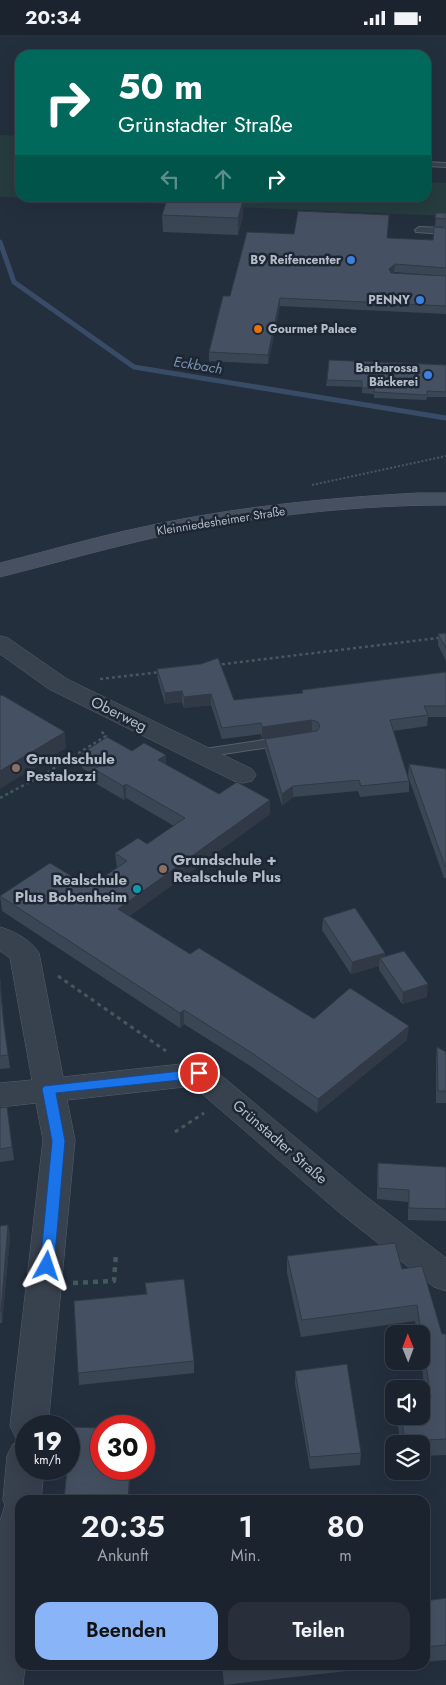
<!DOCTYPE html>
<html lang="de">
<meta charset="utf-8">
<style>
:root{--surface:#1b232e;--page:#282f3a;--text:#f1f3f6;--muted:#a0a4aa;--line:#39404a;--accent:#8ab4f8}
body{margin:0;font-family:Jost,sans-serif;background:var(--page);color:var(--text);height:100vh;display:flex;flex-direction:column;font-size:19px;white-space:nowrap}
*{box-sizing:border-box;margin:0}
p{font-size:16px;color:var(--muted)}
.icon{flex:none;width:28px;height:28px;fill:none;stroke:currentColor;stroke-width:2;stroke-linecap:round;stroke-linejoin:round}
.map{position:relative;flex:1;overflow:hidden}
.drawer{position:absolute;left:15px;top:1460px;width:415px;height:175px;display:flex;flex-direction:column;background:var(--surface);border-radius:15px;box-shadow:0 5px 20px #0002,0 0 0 1px var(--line)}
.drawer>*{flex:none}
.hud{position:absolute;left:15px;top:15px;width:416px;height:152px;border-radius:15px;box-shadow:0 5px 20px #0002,0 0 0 1px var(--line);background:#00695c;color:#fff;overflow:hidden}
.needle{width:32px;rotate:359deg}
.controls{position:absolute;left:385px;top:1290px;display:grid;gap:10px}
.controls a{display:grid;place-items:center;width:45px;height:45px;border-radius:10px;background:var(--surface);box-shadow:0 5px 20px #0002,0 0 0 1px var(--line);font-size:25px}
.speed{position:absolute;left:15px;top:1380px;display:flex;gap:10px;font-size:25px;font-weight:700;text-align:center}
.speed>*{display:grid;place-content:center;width:65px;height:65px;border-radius:50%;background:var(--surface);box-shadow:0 5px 20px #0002,0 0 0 1px var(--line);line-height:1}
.speed small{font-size:12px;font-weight:400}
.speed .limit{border:8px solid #d22;background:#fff;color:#111}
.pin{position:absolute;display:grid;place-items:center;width:42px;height:42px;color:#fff;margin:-21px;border:2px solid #fff;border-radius:50%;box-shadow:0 1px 5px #0007}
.me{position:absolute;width:55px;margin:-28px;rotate:5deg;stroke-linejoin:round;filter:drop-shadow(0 0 4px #0008)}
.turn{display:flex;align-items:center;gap:18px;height:105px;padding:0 20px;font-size:22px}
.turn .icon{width:65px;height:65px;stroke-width:2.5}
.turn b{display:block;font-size:35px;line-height:42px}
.lanes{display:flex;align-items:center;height:48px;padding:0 20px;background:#0003;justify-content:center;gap:25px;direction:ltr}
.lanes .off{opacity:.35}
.eta{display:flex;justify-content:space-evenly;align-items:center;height:85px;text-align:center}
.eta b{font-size:30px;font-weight:600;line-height:35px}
.action{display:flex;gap:10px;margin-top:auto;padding:10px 20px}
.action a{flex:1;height:58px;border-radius:15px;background:var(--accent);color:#111;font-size:20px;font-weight:600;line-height:58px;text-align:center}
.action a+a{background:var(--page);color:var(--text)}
.status{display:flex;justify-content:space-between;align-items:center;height:35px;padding:0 25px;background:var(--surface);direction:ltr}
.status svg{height:14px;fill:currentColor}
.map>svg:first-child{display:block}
.green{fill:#263c3f}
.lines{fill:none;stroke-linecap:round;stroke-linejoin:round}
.stream{stroke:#394c67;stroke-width:5}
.lane-casing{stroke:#565f6c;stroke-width:2}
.street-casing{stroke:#565f6c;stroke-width:1}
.secondary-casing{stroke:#565f6c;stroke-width:1}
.path-far3{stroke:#44595c;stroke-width:2;stroke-dasharray:2 2;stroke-linecap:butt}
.path-far2{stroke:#44595c;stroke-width:2.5;stroke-dasharray:3 3;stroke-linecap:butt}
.path-far1{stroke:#44595c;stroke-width:3;stroke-dasharray:4 4;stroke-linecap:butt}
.path{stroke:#44595c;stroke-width:4.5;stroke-dasharray:5 5;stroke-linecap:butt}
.lane{fill:#38414e;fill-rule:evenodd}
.street{fill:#38414e;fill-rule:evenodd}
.secondary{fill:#465061;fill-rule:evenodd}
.wall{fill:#3b4654}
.shaded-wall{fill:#303945}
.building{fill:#455162;stroke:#303945}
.route{fill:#1a73e8;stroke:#114b97}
.shop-dot{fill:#3f7fe0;stroke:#1d2633;stroke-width:2}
.food-dot{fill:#e8710a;stroke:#1d2633;stroke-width:2}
.education-dot{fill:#8d6e63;stroke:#1d2633;stroke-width:2}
.culture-dot{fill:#0f9aa8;stroke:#1d2633;stroke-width:2}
.labels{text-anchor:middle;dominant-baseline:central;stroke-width:5;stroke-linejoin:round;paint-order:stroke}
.far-poi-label{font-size:12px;font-weight:bold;fill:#b4bcc9;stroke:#1d2633;text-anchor:end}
.far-street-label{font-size:12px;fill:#b4bcc9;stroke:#1d2633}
.far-water-label{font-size:14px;font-style:italic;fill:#7c92b1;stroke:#1d2633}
.street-label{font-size:15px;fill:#b4bcc9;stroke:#1d2633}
.poi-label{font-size:15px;font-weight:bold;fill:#b4bcc9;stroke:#1d2633;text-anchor:start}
</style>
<div class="status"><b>20:34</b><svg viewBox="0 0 49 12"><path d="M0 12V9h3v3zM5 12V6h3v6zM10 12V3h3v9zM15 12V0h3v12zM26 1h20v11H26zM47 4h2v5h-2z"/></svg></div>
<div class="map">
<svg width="446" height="1650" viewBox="0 0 446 1650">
<rect width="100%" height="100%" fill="#242f3e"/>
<path class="green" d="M0 100 20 101V162H426V147L446 148V181L0 162Z"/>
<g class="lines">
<path class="stream" d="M0 207 14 247 134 332 446 383"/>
<g class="lane-casing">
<path id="lane" d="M426 127 446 128V132L426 131Z
M419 192 446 193V199L416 197 415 195Z
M284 702 290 706 289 709 198 723 192 719 198 715Z"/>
</g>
<g class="street-casing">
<path id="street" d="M0 601 8 603 67 644 252 734 256 740 252 746 243 748 234 746 49 654 0 619Z
M0 892C14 896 31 905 39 918L63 1042 199 1027 210 1031 363 1159 446 1223V1256L434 1252 340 1178 193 1051 67 1065 75 1105 48 1391H26V1434H44L41 1465H20V1630H25L23 1650H0V1486L5 1470 3 1465 7 1421 13 1409 23 1405 16 1403 10 1391 43 1105 36 1068 0 1072V1048L32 1045 10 923 0 916Z"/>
</g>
<g class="secondary-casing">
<path id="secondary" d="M418 458H446V470C348 470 239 483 144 505 96 516 48 530 0 542V528C48 516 95 502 143 492 234 472 326 463 418 458Z"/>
</g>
<path class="path-far3" d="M312 450 446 421"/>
<path class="path-far2" d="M216 630 446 602
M100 644 161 637
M0 763 48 737 106 701 101 696"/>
<path class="path-far1" d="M58 941 166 1016
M175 1097 204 1078"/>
<path class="path" d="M73 1248 114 1246 116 1218"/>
<use href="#lane" class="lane"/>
<use href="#street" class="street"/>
<use href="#secondary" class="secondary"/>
</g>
<path class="wall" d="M436 178H446V192L435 191Z
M162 180H243L238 200 163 197Z
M446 193V241L394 237 393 238 446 241V279L280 271 268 329 209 326V317L230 261 387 203 433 205Z
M446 330V362H427L426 365 374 363V359L362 358V352L326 351 327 345Z
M446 598V626L438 610V599Z
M157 634 234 665 302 658V655L446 637V682H428L427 691 393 696 409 746V757L360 762 358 756 293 762 282 771 265 715V704L312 696 262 704 261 699 222 704 211 670 184 673 182 667 165 669 158 645Z
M132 716 166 730 219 759 270 779 129 881 190 919 314 984 407 1005 317 1078 252 1032 184 989 180 993 2 876 0 861 89 852 117 833 115 818 147 809 174 791 126 763 124 765 95 748V741L82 733 81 719Z
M409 729 446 734V843H444L408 741Z
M323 883 385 918 384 922 427 962 402 969 379 935V931L351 939 322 895Z
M0 942 4 989 10 1033 0 1034Z
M437 1012 446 1017V1068H436V1024Z
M7 1072 14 1125 0 1127V1073Z
M378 1128 446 1132V1186L408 1185V1167L377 1164V1139Z
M8 1190 10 1202 2 1288H0V1191Z
M287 1221 402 1234 442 1299H446V1420L421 1421V1409H401L396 1381H421L426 1364 421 1326V1299H417L415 1286 301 1302 287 1238Z
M145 1248 194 1326V1338L79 1350 74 1266 146 1259Z
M295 1336 361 1418 360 1430 310 1434 295 1349Z
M446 1563V1625L425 1627V1566Z
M222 1630H400L224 1650Z"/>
<path class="shaded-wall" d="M244 163 243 180 238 200V183Z
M395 229 394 237 388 242 389 234Z
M280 263V271L268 329V320Z
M182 656V667L165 669V658Z
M211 659V670L184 673V662Z
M312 685V696L262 704V692Z
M65 697 66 713 0 754V736Z
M166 720V734L158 725Z
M126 749V763L124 765 123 751Z
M293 751V762L282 771V759Z
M270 765V779L119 889 118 874Z
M385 918 384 929 380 923 379 931 351 939 352 927Z
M428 949 427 962 402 969 403 957Z
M184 975V989L180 993V978Z
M409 991 407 1005 317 1078 318 1064Z
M8 1190 10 1202 2 1288 1 1276Z
M130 1434H131L129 1465H128Z"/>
<path class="building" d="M168 162H242L244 163 238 183 162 180Z
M298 176 389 180 387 203 433 205 434 192 446 193V233L395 229 389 234 391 238 446 241V271L280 263 268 320 209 317 223 261H230L247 197 294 199Z
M436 178H446V184L435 183Z
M329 325 446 330V357L427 356V360L374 357V353H362V346L327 345Z
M446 598V613L438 599Z
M218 623 234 665 303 658 302 655 446 637V671H424L428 680 390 685 409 746 361 751 359 745 293 751 282 759 265 704 317 696 320 692 318 687 312 685 262 692 261 688 222 693 211 659 184 662 182 656 165 658 157 634 201 629Z
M2 660 65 697 0 736V661Z
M107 702 132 716 144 708 166 720 158 725 219 759 237 747 270 765 118 874 190 919 199 913 314 984 350 953 409 991 318 1064 252 1018 184 975 180 978 0 861 50 828 89 852 127 826 115 818 138 803 147 809 185 783 126 749 123 751 94 734 101 730 81 719Z
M409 729 446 734V831H445Z
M355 873 385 918 352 927 323 883Z
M404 916 428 949 403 957 380 923Z
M0 947 3 983 8 1020 0 1021Z
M437 1012 446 1017V1056H438Z
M7 1072 12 1112 0 1114V1073Z
M378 1128 446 1132V1174L409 1173V1155L378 1153Z
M8 1190 1 1276H0V1191Z
M395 1208 402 1234 422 1231 442 1299H446V1404L405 1406 401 1381H421V1364L431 1363 417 1270 302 1285 287 1221Z
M184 1244 194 1326 78 1338 74 1266 147 1259 145 1248Z
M347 1329 361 1418 310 1422 295 1336Z
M70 1392 101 1393V1434H130L128 1465H64L67 1434H69V1409Z
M446 1563V1610L425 1612V1566Z
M224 1630H265L224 1635Z"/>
<path class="route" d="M199 1034 203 1035 205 1038 203 1042 199 1043 56 1058 65 1106 54 1231 52 1235 47 1237 42 1235 40 1231 52 1106 42 1054 44 1051Z"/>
<g class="shop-dot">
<circle cx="351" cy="225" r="5"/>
<circle cx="420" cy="265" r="5"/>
<circle cx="428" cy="340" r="5"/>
</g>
<circle class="food-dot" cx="258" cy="294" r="5"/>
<g class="education-dot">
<circle cx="16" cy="733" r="5"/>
<circle cx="163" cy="834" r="5"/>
</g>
<circle class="culture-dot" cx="137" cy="854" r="5"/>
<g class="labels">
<g class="far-poi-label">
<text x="341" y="225">B9 Reifencenter</text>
<text x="410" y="265">PENNY</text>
<text x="268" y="294" text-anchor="start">Gourmet Palace</text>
<text x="418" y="333">Barbarossa<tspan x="418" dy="14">Bäckerei</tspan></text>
</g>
<g class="far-street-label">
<text transform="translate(221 486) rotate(-9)">Kleinniedesheimer Straße</text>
</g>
<g class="far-water-label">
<text transform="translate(198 330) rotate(9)">Eckbach</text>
</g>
<g class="street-label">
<text transform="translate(119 679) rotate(26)">Oberweg</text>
<text transform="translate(280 1107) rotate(41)">Grünstadter Straße</text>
</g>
<g class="poi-label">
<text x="26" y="724">Grundschule<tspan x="26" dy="17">Pestalozzi</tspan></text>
<text x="173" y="825">Grundschule +<tspan x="173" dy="17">Realschule Plus</tspan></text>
<text x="127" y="845" text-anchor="end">Realschule<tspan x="127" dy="17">Plus Bobenheim</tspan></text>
</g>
</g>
</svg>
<div class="controls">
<a><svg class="needle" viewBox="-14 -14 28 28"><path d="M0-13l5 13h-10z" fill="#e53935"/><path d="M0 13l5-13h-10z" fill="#a0a4aa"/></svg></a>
<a><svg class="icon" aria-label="sound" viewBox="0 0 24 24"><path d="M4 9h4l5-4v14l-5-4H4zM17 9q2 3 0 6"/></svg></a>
<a><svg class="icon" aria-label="layers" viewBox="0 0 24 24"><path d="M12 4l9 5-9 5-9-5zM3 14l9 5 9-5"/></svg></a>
</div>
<div class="speed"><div>19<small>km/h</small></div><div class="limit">30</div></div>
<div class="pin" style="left:199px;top:1038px;background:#d93025"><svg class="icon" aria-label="arrive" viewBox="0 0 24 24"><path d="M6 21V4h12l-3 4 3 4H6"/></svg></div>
<svg class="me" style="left:47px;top:1231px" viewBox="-20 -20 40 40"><path d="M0-17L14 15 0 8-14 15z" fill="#1a73e8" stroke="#fff" stroke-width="4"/></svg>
<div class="hud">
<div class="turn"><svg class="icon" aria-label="right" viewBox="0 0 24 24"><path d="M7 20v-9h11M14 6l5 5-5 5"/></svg><div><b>50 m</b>Grünstadter Straße</div></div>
<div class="lanes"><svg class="icon off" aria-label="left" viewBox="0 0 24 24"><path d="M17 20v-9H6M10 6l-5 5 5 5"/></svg><svg class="icon off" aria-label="ahead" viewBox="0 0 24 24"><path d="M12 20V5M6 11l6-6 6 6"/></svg><svg class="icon" aria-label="right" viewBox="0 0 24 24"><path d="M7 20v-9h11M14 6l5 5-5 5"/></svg></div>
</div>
<section class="drawer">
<div class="eta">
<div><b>20:35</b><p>Ankunft</p></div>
<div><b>1</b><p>Min.</p></div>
<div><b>80</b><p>m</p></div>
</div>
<div class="action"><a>Beenden</a><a>Teilen</a></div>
</section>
</div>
